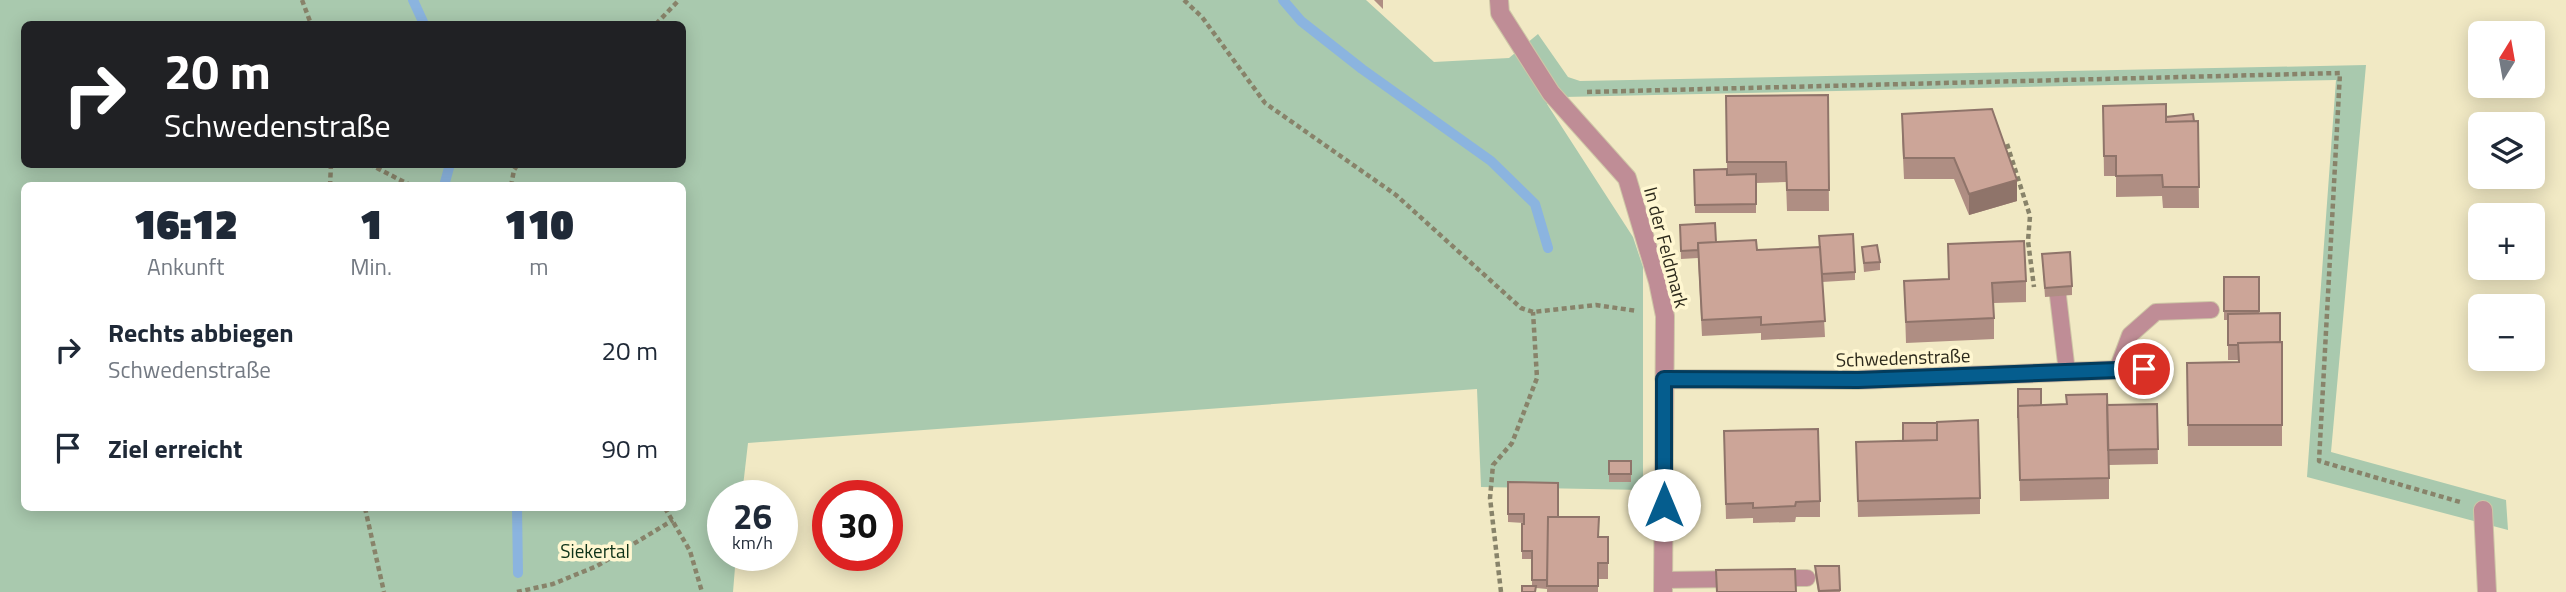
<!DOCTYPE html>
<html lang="de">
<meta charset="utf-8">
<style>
:root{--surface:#fff;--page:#f6f6f7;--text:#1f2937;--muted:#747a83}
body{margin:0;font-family:"Titillium Web",sans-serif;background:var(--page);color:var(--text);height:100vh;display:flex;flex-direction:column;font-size:26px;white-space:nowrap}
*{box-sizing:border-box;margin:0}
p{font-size:23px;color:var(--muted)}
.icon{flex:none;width:38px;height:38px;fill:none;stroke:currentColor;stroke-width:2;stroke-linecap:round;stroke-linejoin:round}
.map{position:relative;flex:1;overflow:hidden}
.drawer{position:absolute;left:21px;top:182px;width:665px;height:329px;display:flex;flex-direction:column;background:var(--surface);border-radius:10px;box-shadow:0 4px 18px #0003}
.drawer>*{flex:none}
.hud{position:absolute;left:21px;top:21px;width:665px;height:147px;border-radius:10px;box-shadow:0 4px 18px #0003;background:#202124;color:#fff;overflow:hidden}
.needle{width:46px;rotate:11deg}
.fabs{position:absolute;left:2468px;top:21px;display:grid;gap:14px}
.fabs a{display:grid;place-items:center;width:77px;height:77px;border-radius:10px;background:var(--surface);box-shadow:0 4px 18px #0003;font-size:35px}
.speed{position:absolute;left:707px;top:480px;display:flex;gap:14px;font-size:35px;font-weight:700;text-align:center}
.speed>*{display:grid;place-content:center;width:91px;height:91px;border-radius:50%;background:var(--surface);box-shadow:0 4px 18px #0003;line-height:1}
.speed small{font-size:18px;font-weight:400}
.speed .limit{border:10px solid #d22;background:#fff;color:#111}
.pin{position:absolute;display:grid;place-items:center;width:60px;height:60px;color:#fff;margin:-30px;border:4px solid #fff;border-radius:50%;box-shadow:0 2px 7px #0007}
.me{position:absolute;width:77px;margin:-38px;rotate:0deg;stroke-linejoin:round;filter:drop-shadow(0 0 5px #0008)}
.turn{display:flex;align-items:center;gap:24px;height:147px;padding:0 28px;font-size:32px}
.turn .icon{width:91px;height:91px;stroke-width:2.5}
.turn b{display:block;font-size:49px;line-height:60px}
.eta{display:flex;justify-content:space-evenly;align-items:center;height:119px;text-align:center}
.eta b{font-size:42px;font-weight:800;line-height:49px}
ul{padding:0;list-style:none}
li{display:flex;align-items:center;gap:21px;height:98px;padding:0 28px}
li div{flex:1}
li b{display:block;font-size:26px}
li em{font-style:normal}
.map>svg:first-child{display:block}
.green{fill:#a9c9ae;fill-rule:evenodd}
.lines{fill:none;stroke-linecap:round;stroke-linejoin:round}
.stream{stroke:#8bb4df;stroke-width:10}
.service-casing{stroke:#cec6a6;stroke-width:18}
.minor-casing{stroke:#cec6a6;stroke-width:20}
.path{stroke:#88836a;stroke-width:4.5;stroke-dasharray:5 3.5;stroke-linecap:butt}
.service{stroke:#bf8d96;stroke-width:16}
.minor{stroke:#bf8d96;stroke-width:18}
.wall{fill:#af8e83}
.shaded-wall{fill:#8f746a}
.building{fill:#cca598;stroke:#8f746a;stroke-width:2}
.route-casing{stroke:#033c5c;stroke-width:18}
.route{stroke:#055d8e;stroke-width:12}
.labels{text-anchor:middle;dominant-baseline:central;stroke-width:7;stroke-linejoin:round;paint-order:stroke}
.street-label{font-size:19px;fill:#2c291b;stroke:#fff7d1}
.park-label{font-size:19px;fill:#0e3318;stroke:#fff7d1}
</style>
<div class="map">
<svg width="2566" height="592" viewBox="0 0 2566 592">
<rect width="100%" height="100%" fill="#f1e9c4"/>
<path class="green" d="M0 0H1366L1434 62 1509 58 1538 34 1568 77 1580 81 2366 65 2331 452 2506 500 2508 530 2307 477 2336 80 1564 97 1547 104 1633 237 1643 267V490L1481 487 1477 389 748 443 742 495H723V555H736L733 592H0ZM24 24H682V164H24ZM24 186H682V508H24Z"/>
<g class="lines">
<path class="stream" d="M413 0 424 24
M1283 0 1301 21 1362 69 1491 161 1535 204 1548 248
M444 186 450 164
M517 508 518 573"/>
<g class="service-casing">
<path id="service" d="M2058 296 2067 372
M2117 370 2130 335 2156 312 2211 310
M1775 578H1807
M1663 580 1735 579"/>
</g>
<g class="minor-casing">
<path id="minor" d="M1499 0 1500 13 1551 93 1627 178 1658 282 1665 316 1663 592
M1664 379 1858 380 2144 369
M2483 510 2487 592"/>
</g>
<path class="path" d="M302 0 311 24
M1184 0 1202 17 1265 103 1396 195 1521 308 1533 312 1596 305 1637 311
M656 24 679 0
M1587 92 2340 73 2319 461 2460 502
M2007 144 2030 216 2028 241 2034 287
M369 164 412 186
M330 186 331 164
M511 186 514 170 518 164
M365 508 384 592
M665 508 690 551 702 592
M517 592 553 584 597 566 673 520
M1501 592 1490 498 1493 465 1512 443 1537 378 1533 312"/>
<use href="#service" class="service"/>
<use href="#minor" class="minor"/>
</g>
<path class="wall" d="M1374 0H1383V9Z
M1828 95 1829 211H1787L1786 182 1756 183V213H1695L1694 170 1727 169 1726 96Z
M2103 106 2166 117 2198 121 2199 208H2163L2162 196 2116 197V176H2104Z
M1902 114 2017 201 1969 215 1954 179H1904L1902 135Z
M1680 225 1716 242 1855 272V280L1822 282 1825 337 1761 340V333L1702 336 1698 258 1681 259Z
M1948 244 2026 281V302L1994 303V339L1906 343 1904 281 1949 279Z
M1862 247 1880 262V270L1864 272Z
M2042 254 2072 286V295L2045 297Z
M2224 277H2259V314L2280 342H2282V446H2188L2187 363 2238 362V360H2228V320H2224Z
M2018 389 2041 405 2157 404 2158 464 2109 465V499L2020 501Z
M1856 442 1980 498V514L1858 517Z
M1724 447 1820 501V517H1796L1795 522 1753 523V518L1726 519Z
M1609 461H1631V482H1609Z
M1508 482 1558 517 1599 537H1608V579H1598V592H1547L1548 546 1547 589 1536 588 1532 586V559H1522V524H1524V523L1508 522Z
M1815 566H1839L1840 592H1818L1815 575Z"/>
<path class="shaded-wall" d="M2017 180V201L1969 215V194Z"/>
<path class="building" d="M1828 95 1829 190H1787L1786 162H1727L1726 96Z
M2166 104V122L2198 121 2199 187H2163L2162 175 2116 176V156H2104L2103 106Z
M1992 109 2017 180 1969 194 1954 158H1904L1902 114Z
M2193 114 2194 121 2166 122V117Z
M1727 169V175L1756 174V204L1695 205 1694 170Z
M1715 223 1716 242 1698 243V250L1681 251 1680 225Z
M1853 234 1855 272 1822 274 1819 236Z
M1756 240 1757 250 1820 247 1825 321 1761 325V317L1702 320 1698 243Z
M2024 241 2026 281 1992 283 1994 318 1906 322 1904 281 1949 279 1948 244Z
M1877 245 1880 262 1864 263 1862 247Z
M2070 252 2072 286 2045 288 2042 254Z
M2224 277H2259V311H2224Z
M2280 313V342L2238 343V345H2228V314Z
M2282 342V425H2188L2187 363 2239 362 2238 343Z
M2018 389H2041V405L2018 406V418Z
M2107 394 2109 478 2020 480 2018 406 2067 404 2066 395Z
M2157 404 2158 449 2108 450 2107 405Z
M1978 420 1980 498 1858 501 1856 442 1937 440V422Z
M1903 423H1937V440L1903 441Z
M1818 429 1820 501 1796 502 1795 506 1753 508V503L1726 504 1724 431Z
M1609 461H1631V474H1609Z
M1508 482 1558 483V517H1548L1547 580H1532V551H1522V524H1524V514H1508Z
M1548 517H1599L1598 537H1608V563H1598V586H1547Z
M1815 566H1839L1840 590 1819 591Z
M1795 569 1796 592H1717L1716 570Z
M1522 586H1536L1535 592H1522Z"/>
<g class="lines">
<g class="route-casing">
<path id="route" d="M1664 505V379L1858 380 2144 369"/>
</g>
<use href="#route" class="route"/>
</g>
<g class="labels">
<g class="street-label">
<text transform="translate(1667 247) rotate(75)">In der Feldmark</text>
<text transform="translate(1903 357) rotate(-2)">Schwedenstraße</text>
</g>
<g class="park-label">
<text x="595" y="550">Siekertal</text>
</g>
</g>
</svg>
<div class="fabs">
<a><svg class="needle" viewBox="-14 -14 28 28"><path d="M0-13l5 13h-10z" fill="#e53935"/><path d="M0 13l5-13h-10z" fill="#747a83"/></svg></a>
<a><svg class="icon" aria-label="layers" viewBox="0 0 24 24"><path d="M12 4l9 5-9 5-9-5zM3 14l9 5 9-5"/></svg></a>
<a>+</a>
<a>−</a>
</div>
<div class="speed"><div>26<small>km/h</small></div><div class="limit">30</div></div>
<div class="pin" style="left:2144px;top:369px;background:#d93025"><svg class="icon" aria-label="arrive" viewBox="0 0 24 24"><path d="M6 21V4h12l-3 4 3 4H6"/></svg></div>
<svg class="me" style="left:1664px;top:505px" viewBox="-20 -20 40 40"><circle r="19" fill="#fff"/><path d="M0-13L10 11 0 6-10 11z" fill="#055d8e"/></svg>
<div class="hud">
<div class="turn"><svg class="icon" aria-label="right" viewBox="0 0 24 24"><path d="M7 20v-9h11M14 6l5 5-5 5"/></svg><div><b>20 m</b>Schwedenstraße</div></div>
</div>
<section class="drawer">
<div class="eta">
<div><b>16:12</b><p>Ankunft</p></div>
<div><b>1</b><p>Min.</p></div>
<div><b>110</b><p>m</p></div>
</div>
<ul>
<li><svg class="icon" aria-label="right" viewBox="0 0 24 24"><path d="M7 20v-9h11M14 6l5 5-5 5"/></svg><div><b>Rechts abbiegen</b><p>Schwedenstraße</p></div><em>20 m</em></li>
<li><svg class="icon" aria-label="arrive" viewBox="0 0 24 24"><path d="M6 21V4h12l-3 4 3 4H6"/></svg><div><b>Ziel erreicht</b></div><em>90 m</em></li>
</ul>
</section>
</div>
